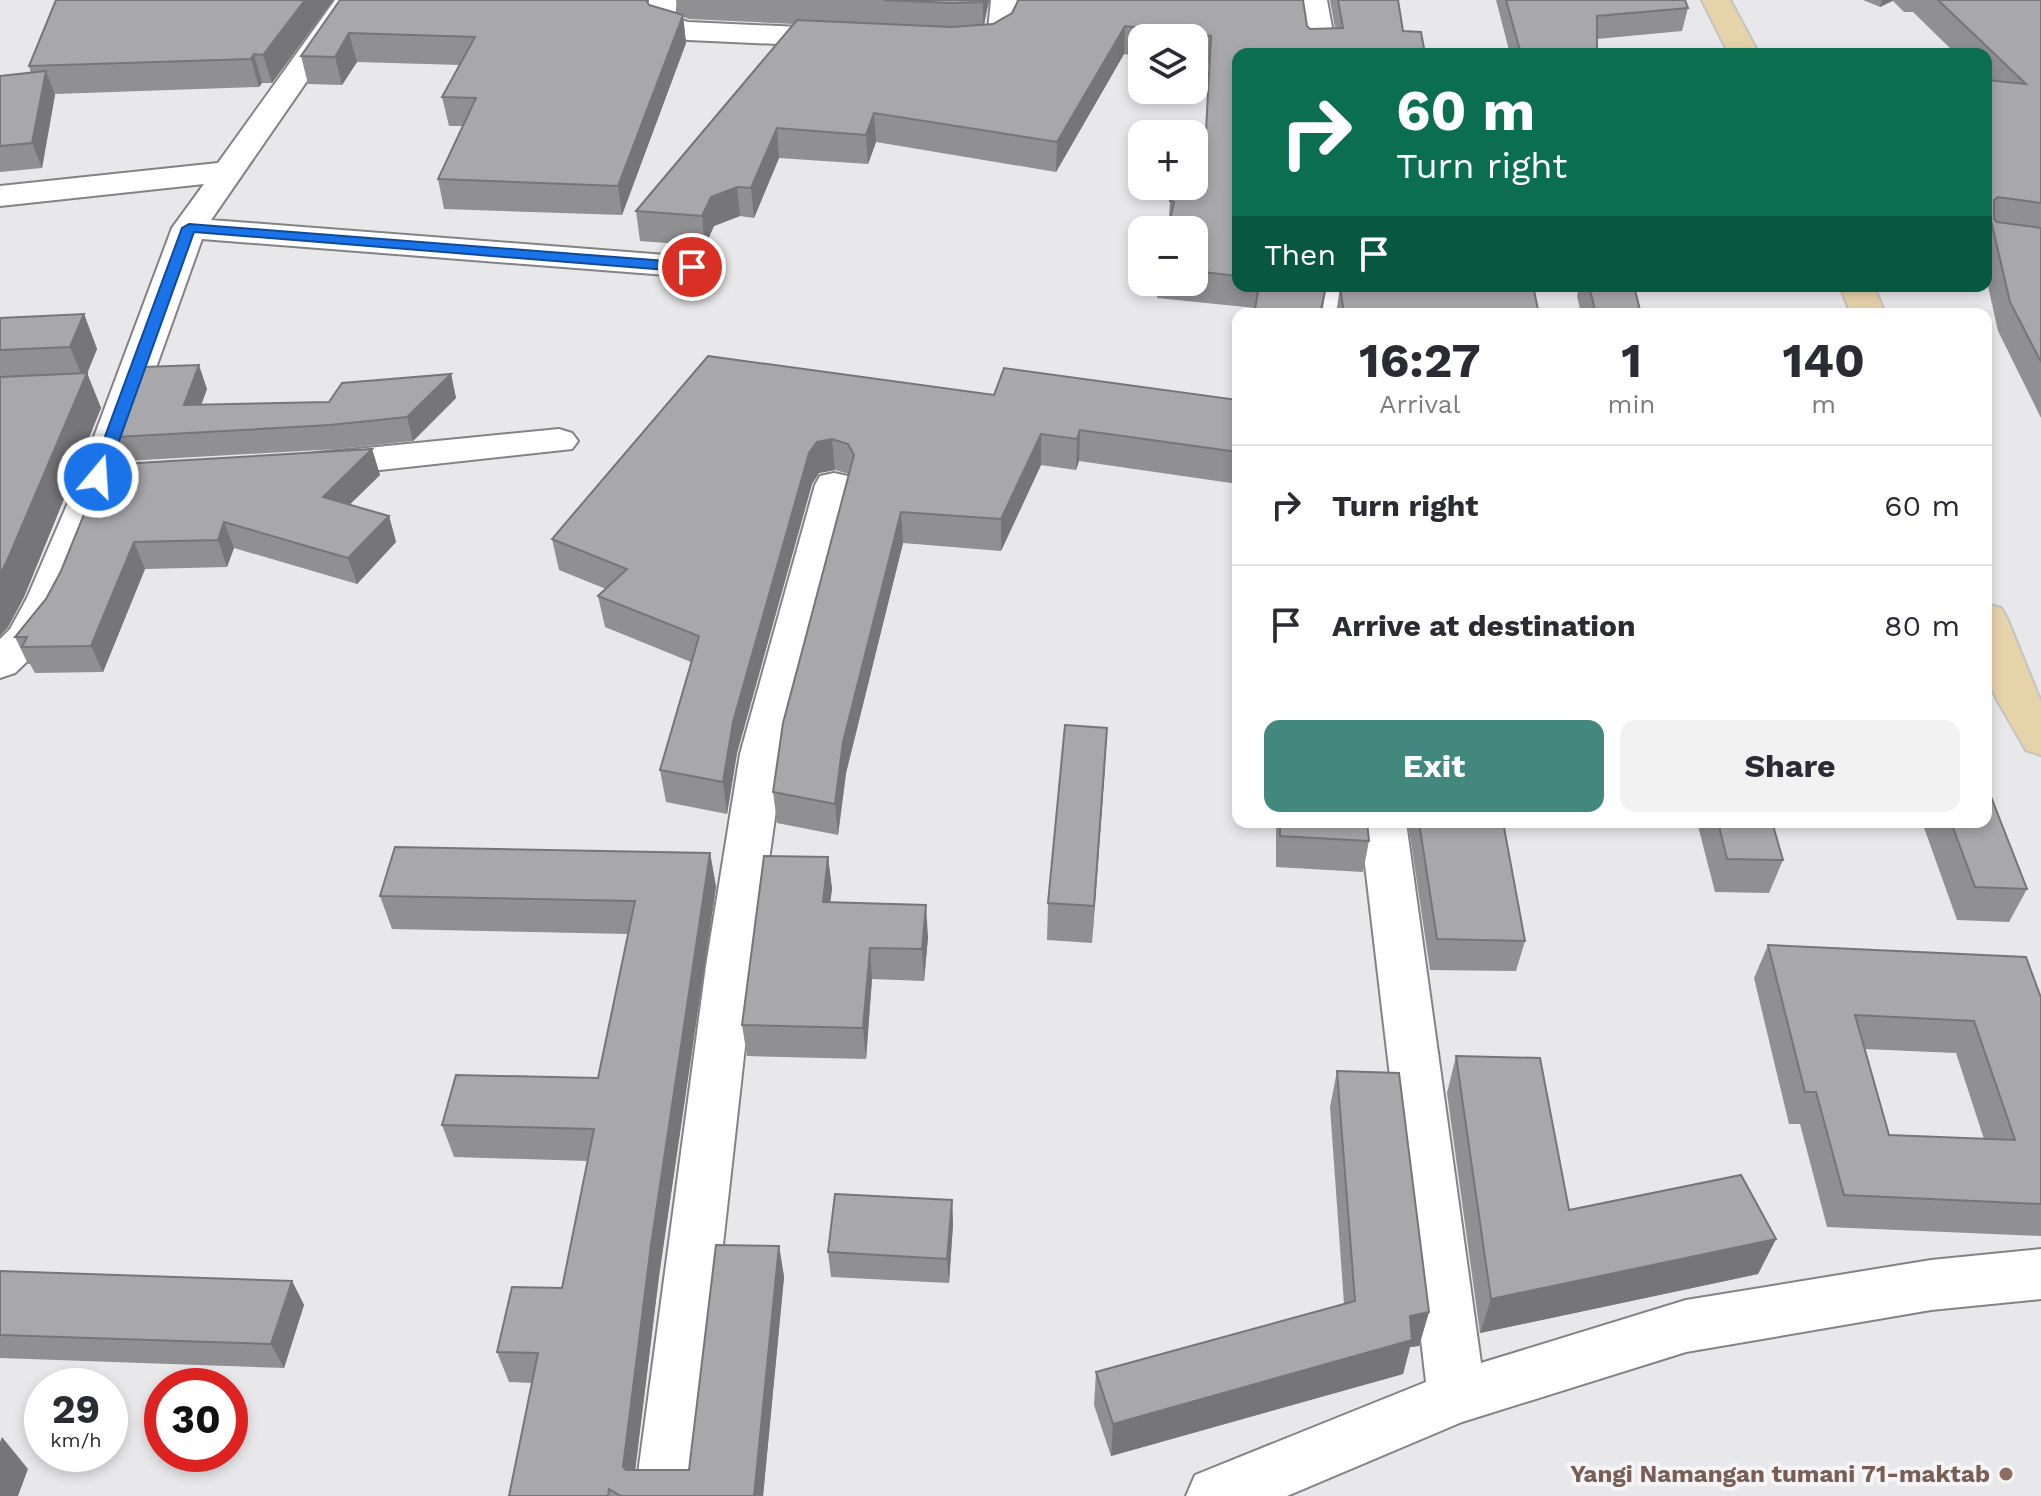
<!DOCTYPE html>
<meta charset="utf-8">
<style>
:root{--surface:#fff;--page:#f2f2f3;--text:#2b2b33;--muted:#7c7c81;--line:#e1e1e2;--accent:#43887f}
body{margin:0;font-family:"Work Sans",sans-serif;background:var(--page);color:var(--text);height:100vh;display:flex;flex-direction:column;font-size:30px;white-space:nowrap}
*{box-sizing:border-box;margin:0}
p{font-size:26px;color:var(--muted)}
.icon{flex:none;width:44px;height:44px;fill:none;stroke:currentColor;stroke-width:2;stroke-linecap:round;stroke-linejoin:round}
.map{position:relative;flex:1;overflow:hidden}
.drawer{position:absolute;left:1232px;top:308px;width:760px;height:520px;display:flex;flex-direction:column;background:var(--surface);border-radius:16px;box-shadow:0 4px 12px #0003}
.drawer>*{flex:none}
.banner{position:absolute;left:1232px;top:48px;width:760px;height:244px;border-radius:16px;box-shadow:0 4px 12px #0003;background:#0b6e4f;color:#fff;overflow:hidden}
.controls{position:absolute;left:1128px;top:24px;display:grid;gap:16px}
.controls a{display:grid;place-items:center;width:80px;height:80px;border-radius:16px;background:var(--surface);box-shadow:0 4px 12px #0003;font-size:40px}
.speed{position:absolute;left:24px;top:1368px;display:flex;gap:16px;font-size:40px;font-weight:700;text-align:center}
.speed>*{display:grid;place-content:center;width:104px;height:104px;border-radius:50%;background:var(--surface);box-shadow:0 4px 12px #0003;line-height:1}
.speed small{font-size:20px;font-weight:400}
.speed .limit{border:12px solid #d22;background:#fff;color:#111}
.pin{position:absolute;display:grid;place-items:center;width:68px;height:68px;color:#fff;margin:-34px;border:4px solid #fff;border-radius:50%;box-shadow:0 2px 8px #0007}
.me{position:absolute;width:88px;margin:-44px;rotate:18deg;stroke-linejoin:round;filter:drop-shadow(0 0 6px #0008)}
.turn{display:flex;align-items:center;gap:28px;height:168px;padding:0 32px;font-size:36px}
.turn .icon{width:104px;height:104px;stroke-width:2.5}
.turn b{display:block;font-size:56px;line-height:68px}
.then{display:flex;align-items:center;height:76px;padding:0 32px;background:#0003;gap:16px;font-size:30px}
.eta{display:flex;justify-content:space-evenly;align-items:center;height:136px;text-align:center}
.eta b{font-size:48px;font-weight:700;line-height:56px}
.primary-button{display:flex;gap:16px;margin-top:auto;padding:16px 32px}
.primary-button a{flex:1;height:92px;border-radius:16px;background:var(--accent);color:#fff;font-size:32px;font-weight:700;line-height:92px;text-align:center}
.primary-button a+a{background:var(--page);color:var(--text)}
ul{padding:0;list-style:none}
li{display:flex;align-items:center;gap:24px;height:120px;padding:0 32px;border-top:2px solid var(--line)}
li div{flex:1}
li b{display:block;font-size:30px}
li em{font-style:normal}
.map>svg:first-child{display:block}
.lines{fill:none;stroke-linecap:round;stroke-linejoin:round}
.minor-casing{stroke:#838386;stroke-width:4}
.major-casing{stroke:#c3c3c3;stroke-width:4}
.minor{fill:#fff;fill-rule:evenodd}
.major{fill:#e7d3aa;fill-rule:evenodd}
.wall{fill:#909093;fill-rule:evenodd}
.shaded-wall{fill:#767678}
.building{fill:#a8a8ab;stroke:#767678;stroke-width:2;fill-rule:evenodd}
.route{fill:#1a73e8;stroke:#114b97;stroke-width:2}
.education-dot{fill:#8d6e63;stroke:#f5f5f8;stroke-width:3}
.labels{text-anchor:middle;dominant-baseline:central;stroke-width:8;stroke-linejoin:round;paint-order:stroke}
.near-education-label{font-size:24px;font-weight:bold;fill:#785e54;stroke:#f5f5f8;text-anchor:end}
</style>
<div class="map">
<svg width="2041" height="1496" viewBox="0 0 2041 1496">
<rect width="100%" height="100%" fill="#e8e8eb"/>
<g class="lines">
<g class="minor-casing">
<path id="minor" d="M335 0H363L211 220 692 257 704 260 709 267 704 274 692 277 202 239 117 477 67 598 41 648 15 673 0 678V639L10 629 27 598 79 477 172 228 204 184 0 206V186L218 163Z
M649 0H677L675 18 688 22 845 29 855 32 860 38 855 44 845 47 688 40 655 32 647 18Z
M991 0H1019L1018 23 1008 42 984 50 951 49 946 43 951 37 988 30Z
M1299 0H1327L1337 54H1307Z
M1321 286H1355V314H1321Z
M559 429 572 433 578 441 572 449 316 477 303 473 297 465 303 457 316 453Z
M834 473 848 476 853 485 784 754 754 966 695 1496H635L706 966 740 754 815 485 820 476Z
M1360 822H1406L1481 1363 1686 1300 1931 1260 2041 1249V1299L1931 1310 1686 1352 1462 1422 1287 1496H1186L1195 1475 1426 1382Z"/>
</g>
<g class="major-casing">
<path id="major" d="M1702 0H1730L1759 54H1729Z
M1840 286H1874L1885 314H1851Z
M1986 604 2001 608 2007 618 2041 702V755L2026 750 1996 698 1986 673Z"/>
</g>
<use href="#minor" class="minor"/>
<use href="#major" class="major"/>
</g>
<path class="wall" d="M56 0H333L272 83H262L259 87 55 94 42 168 0 172V76L31 73 29 66Z
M340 0H647L649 5 678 13 676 0H989L984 24 1307 26 1310 29 1335 28 1330 0H1398L1403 31 1238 54V286H1325L1255 308 1157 298 1158 282H1194V230H1168L1170 201 1206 131 1209 65 1194 63V38H1142V57L1124 54 1056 172 876 142 868 164 779 158 754 218 740 216 714 226 705 246 640 241 636 211 794 24 689 19 683 17 686 43 622 215 444 209 438 179 463 126H449L442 97 460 65 357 62 342 85 308 84 301 56Z
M1496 0H1685L1688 8 1682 31 1597 39V49L1648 54H1510Z
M1863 0H2041V418L1998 331 1986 277V54H1956L1913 12H1904L1893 1 1880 7Z
M1579 286H1634L1641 314H1581L1577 296Z
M1340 287 1539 314H1336Z
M84 314 97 349 87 373 101 408 24 597 8 627 0 636V318Z
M708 356 994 395 1238 400V484L1079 461 1076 470 1041 465 1001 551 903 543 846 773 838 835 777 823 773 792 849 474 835 470 819 473 812 484 737 753 727 814 666 802 660 770 691 662 605 627 598 596 606 589 559 570 552 539Z
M451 374 456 398 413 441 337 449 126 461 117 437 207 389 201 405 329 402Z
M372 449 380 475 349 505 389 516 396 542 357 584 234 548 227 567 145 569 103 672 35 673 30 664H28L15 637 46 599 61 571Z
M1105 766 1092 943 1047 940 1048 903Z
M1276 822H1367L1369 841 1363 872 1276 867Z
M1408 822H1503L1525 941 1516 971 1430 970Z
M1697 822H1772L1783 860 1769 893 1715 892Z
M1922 822H1986L2027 889 2009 922 1957 920Z
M710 853 716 887 659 1276 635 1470H689L779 1246 784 1277 763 1496H509L532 1383 509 1382 497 1352 562 1288 588 1161 454 1157 442 1125 598 1078 628 934 392 929 380 896Z
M828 857 832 889 830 902 928 937 924 981 872 979 866 1059 747 1056 742 1025Z
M1768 945 2041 998V1236L1827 1227 1800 1124H1789L1754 978ZM1864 1049 1956 1053 1984 1139 1889 1135Z
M1456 1056 1569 1210 1776 1239 1758 1274 1480 1333 1447 1093Z
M1337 1071 1429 1312 1419 1346 1410 1347 1403 1374 1111 1456 1094 1405 1096 1372 1344 1304 1330 1107Z
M952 1200 953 1224 949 1283 831 1277 828 1252Z
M0 1271 292 1281 304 1305 284 1368 0 1358Z"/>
<path class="shaded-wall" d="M305 0H333L272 83 263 55Z
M983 0H989L983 30Z
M1882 0H1893L1880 7Z
M683 15 686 43 622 215 618 186Z
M1125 26 1124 54 1056 172 1057 142Z
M349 33 357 62 342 85 335 57Z
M254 54 262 83 259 87 251 59Z
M46 71 55 95 42 168 32 143Z
M874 113 876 142 868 164 866 135Z
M777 128 779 158 754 218 751 188Z
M737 187 740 216 714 226 705 246 702 216 711 197Z
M1326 287 1322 314H1320Z
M84 314 97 349 84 381 70 347Z
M199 365 207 389 192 429 184 405Z
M87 373 101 408 24 597 8 627 0 636V574Z
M451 374 456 398 413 441 407 417Z
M1080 430 1079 461 1076 470 1077 439Z
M1041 434V465L1001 551V519Z
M832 439 835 470 819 473 812 484 737 753 727 814 723 782 733 722 809 453 817 442Z
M372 449 380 475 331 523 323 497Z
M901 512 903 543 846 773 838 835 835 804 843 742Z
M389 516 396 542 357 584 348 558Z
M224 522 234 548 227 567 218 540Z
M134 542 145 569 103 672 91 646Z
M1107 728 1105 766 1092 943 1094 906Z
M710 853 716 887 659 1276 632 1496 623 1467 651 1245Z
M828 857 832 889 826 934 823 902Z
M926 905 928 937 924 981 922 949Z
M870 948 872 979 866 1059 863 1028Z
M952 1200 953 1224 949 1283 947 1259Z
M1776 1239 1758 1274 1480 1333 1491 1299Z
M779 1246 784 1277 763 1496H754Z
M292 1281 304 1305 284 1368 271 1344Z
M1429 1312 1419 1346 1410 1347 1403 1374 1111 1456 1113 1424 1410 1316Z
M2 1437 28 1469 18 1496H0V1442Z"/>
<path class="building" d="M56 0H305L263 55 254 54 251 59 29 66Z
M340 0H646L649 5 683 15 618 186 438 179 476 98 442 97 475 37 349 33 335 57 301 56Z
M884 0H983V2L951 3Z
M1018 0H1303L1307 26 1310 29 1343 28 1338 0H1398L1403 31 1421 32 1425 54H1238V276L1194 271V230H1168L1174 202 1170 201 1173 186H1194V134H1186L1187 129 1206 131 1211 36 1125 26 1057 142 874 113 866 135 777 128 751 188 737 187 711 197 702 216 636 211 797 20 951 27 993 24 1012 13 1017 3Z
M1506 0H1685L1688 8 1597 16V49L1648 54H1521Z
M1938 0H2041V203L1998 197 1994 200V219L1997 222 2041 228V362L2010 302 1986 199V80L2026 84Z
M46 71 32 143 0 146V76Z
M1259 286H1325L1326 287 1320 314H1254Z
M1357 286H1533L1539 314H1344L1340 287Z
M1589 286H1634L1641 314H1596Z
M84 314 70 347 0 350V318Z
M708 356 994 395 1004 368 1238 400V452L1080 430 1077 439 1041 434 1001 519 901 512 843 742 835 804 773 792 783 723 854 455 848 444 832 439 817 442 809 453 733 722 723 782 660 770 699 636 598 596 627 569 552 539Z
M199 365 184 405 329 402 342 383 451 374 407 417 330 425 117 437 143 367Z
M87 373 7 561 0 574V377Z
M372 449 323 497 389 516 348 558 224 522 218 540 134 542 91 646 22 647 27 637H15L46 599 61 571 104 465Z
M1065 725 1107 728 1094 906 1048 903Z
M1986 784 2027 889 1975 887 1951 822H1986Z
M1280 822H1367L1369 841 1280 836Z
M1419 822H1503L1525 941 1437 939Z
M1718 822H1772L1783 860 1727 859Z
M395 847 710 853 651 1245 623 1467 626 1470H689L716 1245 779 1246 754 1496H621L609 1489 608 1496H509L538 1353 497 1352 512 1287 562 1288 594 1129 442 1125 456 1075 598 1078 635 901 380 896Z
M764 856 828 857 823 902 926 905 922 949 870 948 863 1028 742 1025Z
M1768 945 2026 957 2041 998V1204L1844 1195 1816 1092H1805ZM1855 1015 1974 1021 2015 1140 1889 1135Z
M1456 1056 1540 1058 1569 1210 1741 1175 1776 1239 1491 1299Z
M1337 1071 1399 1073 1429 1312 1410 1316 1412 1340 1113 1424 1096 1372 1355 1301Z
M835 1194 952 1200 947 1259 828 1252Z
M0 1271 292 1281 271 1344 0 1335Z"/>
<path class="route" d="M189 224 692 263 699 267 692 272 194 232 106 477 104 480H93L90 477 182 228Z"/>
<circle class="education-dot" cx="2006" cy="1474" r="8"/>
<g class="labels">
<g class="near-education-label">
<text x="1990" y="1474">Yangi Namangan tumani 71-maktab</text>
</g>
</g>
</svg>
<div class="controls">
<a><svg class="icon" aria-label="layers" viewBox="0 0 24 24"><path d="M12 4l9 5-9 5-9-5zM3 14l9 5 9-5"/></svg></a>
<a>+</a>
<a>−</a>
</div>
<div class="speed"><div>29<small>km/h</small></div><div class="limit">30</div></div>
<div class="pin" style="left:692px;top:267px;background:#d93025"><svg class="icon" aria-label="arrive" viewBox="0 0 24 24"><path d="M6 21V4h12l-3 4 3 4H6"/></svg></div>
<svg class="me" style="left:98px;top:477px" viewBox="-20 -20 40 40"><circle r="17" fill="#1a73e8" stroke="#fff" stroke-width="3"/><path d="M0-11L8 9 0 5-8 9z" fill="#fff"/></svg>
<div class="banner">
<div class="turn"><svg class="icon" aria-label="right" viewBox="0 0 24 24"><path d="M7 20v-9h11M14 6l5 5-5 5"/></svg><div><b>60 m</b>Turn right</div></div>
<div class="then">Then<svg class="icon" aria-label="arrive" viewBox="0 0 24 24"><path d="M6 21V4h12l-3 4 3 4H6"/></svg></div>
</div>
<section class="drawer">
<div class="eta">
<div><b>16:27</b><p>Arrival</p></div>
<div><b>1</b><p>min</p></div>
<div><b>140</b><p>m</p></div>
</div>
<ul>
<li><svg class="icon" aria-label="right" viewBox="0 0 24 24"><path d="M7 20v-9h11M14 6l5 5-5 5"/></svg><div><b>Turn right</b></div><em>60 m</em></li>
<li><svg class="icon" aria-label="arrive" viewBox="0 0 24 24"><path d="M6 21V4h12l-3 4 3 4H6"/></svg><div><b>Arrive at destination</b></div><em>80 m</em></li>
</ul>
<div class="primary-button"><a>Exit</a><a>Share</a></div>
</section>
</div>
